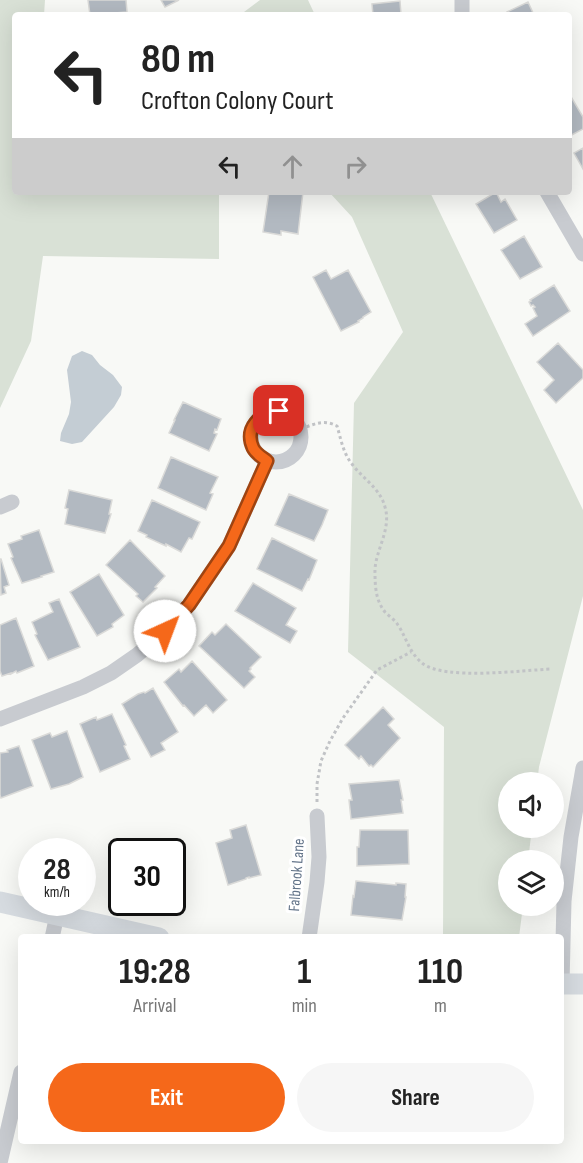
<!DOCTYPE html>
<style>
:root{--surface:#fff;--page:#f6f6f6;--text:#222;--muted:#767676;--accent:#f5681a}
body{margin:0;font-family:"Sofia Sans Condensed",sans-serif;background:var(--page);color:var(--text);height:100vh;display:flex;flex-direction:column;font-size:22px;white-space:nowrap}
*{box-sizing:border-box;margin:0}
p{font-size:20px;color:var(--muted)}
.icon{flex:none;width:33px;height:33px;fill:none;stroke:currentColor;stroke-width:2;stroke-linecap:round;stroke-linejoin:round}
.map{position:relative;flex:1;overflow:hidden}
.side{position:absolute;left:18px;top:934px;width:546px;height:210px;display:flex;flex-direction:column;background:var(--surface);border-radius:6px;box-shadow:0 6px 24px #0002}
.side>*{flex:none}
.guide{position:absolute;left:12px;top:12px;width:560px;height:183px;border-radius:6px;box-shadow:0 6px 24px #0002;background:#fff;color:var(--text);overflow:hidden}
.tools{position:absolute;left:498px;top:772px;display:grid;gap:12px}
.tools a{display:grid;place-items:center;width:66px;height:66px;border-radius:50%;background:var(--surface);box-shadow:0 6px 24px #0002;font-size:30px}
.speed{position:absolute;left:18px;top:838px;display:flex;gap:12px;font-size:30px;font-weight:700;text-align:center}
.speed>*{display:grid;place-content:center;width:78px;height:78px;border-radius:50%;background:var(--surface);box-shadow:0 6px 24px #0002;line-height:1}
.speed small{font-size:15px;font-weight:400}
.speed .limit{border:3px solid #111;border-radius:9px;background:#fff;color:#111}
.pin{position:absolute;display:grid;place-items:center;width:51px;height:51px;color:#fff;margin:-26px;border-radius:12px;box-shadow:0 3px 9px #0006}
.me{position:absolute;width:66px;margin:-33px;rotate:43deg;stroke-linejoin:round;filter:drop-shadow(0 0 4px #0008)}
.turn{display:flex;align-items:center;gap:21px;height:126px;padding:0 30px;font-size:27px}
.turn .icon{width:78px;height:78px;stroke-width:2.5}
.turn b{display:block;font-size:42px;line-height:51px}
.lanes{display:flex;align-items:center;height:57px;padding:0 30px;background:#0003;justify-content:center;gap:30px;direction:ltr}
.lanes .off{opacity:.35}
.eta{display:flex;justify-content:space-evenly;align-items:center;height:102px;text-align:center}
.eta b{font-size:36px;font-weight:700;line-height:42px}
.primary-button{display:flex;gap:12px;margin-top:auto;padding:12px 30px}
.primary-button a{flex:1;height:69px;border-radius:36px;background:var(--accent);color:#fff;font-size:24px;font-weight:700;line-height:69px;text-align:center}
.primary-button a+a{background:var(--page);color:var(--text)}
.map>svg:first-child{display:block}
.green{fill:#d9e1d6}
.water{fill:#c4cdd4}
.building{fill:#b2b9c1;stroke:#dadad8;stroke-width:1.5}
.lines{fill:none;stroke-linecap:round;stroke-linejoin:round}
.path{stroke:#c1c3c6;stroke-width:3;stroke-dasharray:3 3;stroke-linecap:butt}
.street{stroke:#c8cbd0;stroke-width:15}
.secondary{stroke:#d6dbe0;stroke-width:21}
.route-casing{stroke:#9f4411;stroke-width:15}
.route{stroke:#f5681a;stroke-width:10}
.labels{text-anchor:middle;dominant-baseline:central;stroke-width:6;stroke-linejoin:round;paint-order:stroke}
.street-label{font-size:16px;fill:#64758a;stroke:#fff}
</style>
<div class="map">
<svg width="583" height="1163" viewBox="0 0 583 1163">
<rect width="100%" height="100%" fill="#f8f9f6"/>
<path class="green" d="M0 0H45L44 15H15V192H219V259L43 256 31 341 0 408Z
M260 0H308L315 15H240Z
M329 192H430L583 510V596L539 767 537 783H508V828H532L528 861H508V906H523L519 937H443L444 727 348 652 354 403 403 332 352 217Z"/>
<path class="water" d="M82 351 92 355 100 365 113 375 122 387 121 395 114 407 82 442 72 444 60 441 61 433 69 414 71 402 67 370 72 356Z"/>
<path class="building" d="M88 0H126L127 12 90 15Z
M161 0H179L165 7Z
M400 1 401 15H373L372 4Z
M528 2 534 15H508L507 12Z
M568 95H570L583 117V129L568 137Z
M583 148V169L574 153Z
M269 192H303L298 234 281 231V235L263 232Z
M496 192 501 202 505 199 517 220 494 233 476 204Z
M524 236 542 267 520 279 501 250Z
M326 270 331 279 348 270 371 312 363 317V318L358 321 359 322 341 331 313 277Z
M554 285 570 311 533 336 525 324 537 316 533 308 535 307 533 305 531 306 529 302 531 301 530 300Z
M558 343 583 370V378L556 403 544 390 554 380 537 362Z
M183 402 221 419 217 430 215 429 214 433 217 434 209 451 169 433 175 420H174Z
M171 457 218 477 210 493 213 494 206 510 158 488Z
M69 490 112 500 109 514H111L105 533 65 524 68 509 65 508Z
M289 494 328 510 322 525 314 541 275 525Z
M152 500 200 522 192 539 189 538 181 552 166 544V546L146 537 147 535 138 531Z
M39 530 54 572 41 576 42 577 22 583 11 558 13 557 8 544 22 539 21 536Z
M272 538 317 560 309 580 308 579 302 591 257 569Z
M130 540 165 576 155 587 157 588 143 602 136 596 138 594 106 565Z
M0 559H1L9 585 4 587 6 593 1 595Z
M99 574 124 615 112 624 113 627 97 636 70 592Z
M253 583 296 608 286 625 297 631 290 643 235 611Z
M59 599 80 647 48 660 35 635 37 634 32 622 53 612 49 603Z
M16 618 34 666 17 673 16 671 11 674V673L2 676 0 671V625Z
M226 624 261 657 250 668 251 669 249 671 255 677 244 688 199 646 212 632 215 635Z
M192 661 227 700 213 713 206 705 194 716 184 705 183 706 164 682 179 669 181 672Z
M153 688 178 732 161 743 165 750 151 757 122 704 138 694 144 692 145 693Z
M383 707 394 719 388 725 400 738 373 767 371 765 369 766 361 756 359 759 345 745Z
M112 714 126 745 124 746 130 759 100 772 80 724 96 717 97 720Z
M67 731 83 777 69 784 51 789 32 740 50 733 52 737Z
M19 746 33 786 1 798 0 795V753L8 752 7 750Z
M399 780 403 800H401L403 813 351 819 349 800H352L349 784Z
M246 825 261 875 249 878V877L246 878V879L228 885 216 843 232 838 230 830Z
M360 830H408L409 864 357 866V847H359Z
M356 881 396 885V883L406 884 405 897H406L402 920 351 915 353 896 354 897Z"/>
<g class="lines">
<path class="path" d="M301 429C314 424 324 419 337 426 341 439 343 453 352 464 363 479 380 488 385 507 392 530 374 552 375 573 375 587 376 601 385 612 389 616 395 620 398 625 407 639 409 652 422 663 444 681 523 670 552 669
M317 802V784L321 761 330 741 343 718 377 670 411 652"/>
<path class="street" d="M462 15V0
M547 192 583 254
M251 437a25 25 0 1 1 50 0a25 25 0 1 1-50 0Z
M0 507 12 502
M0 719 83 687 111 673 137 655 165 631 189 605 229 546 267 461
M52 938 57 915
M309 938 317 882 319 857 317 816
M562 984 564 901 571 837 583 768
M0 1163 21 1072"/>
<path class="secondary" d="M0 902 159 938
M561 984H583"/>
</g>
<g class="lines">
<g class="route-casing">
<path id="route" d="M165 631 189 605 229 546 267 461C262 457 256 454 253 448 244 428 260 413 279 411"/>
</g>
<use href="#route" class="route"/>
</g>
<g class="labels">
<g class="street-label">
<text transform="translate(297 875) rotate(-86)">Falbrook Lane</text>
</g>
</g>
</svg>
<div class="tools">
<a><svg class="icon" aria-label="sound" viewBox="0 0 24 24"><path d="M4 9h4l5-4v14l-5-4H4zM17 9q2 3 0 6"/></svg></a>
<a><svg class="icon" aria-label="layers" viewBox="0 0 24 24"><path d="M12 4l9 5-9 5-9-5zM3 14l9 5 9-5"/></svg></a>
</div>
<div class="speed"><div>28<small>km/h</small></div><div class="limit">30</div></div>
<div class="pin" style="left:279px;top:411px;background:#d93025"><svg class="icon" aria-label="arrive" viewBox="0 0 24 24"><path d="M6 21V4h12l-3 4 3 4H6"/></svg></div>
<svg class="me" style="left:165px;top:631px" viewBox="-20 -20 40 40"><circle r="19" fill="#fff"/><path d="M0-13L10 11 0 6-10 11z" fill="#f5681a"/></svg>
<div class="guide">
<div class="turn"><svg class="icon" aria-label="left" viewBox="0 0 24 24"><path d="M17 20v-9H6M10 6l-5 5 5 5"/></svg><div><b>80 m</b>Crofton Colony Court</div></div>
<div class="lanes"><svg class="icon" aria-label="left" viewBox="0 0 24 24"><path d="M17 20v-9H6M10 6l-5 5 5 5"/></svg><svg class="icon off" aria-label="ahead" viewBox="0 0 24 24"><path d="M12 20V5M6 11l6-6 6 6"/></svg><svg class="icon off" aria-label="right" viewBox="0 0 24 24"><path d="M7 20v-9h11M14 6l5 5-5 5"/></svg></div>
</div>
<section class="side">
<div class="eta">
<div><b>19:28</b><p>Arrival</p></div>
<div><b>1</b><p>min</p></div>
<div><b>110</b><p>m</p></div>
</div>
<div class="primary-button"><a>Exit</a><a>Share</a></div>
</section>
</div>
